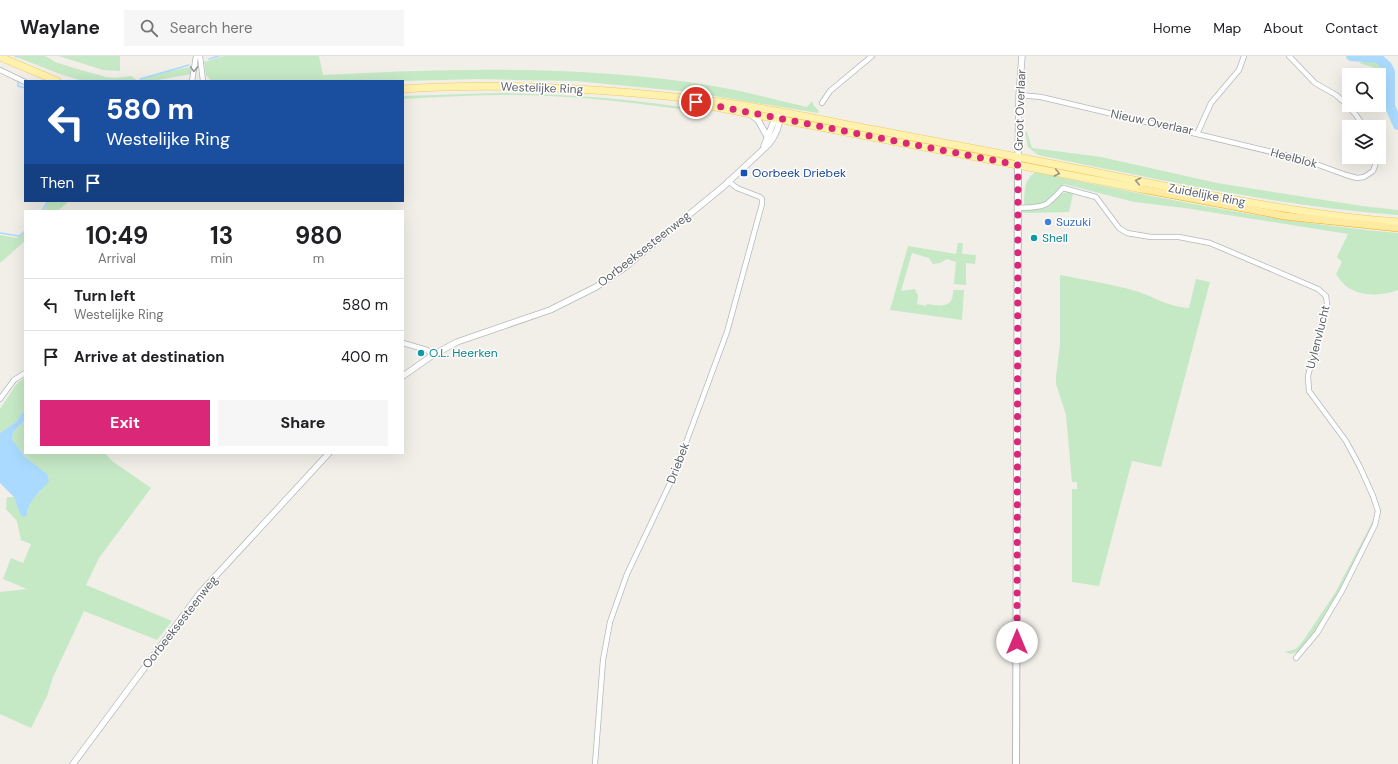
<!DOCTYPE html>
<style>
:root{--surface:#fff;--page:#f6f6f6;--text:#202124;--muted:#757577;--line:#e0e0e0;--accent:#db2777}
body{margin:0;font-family:"DM Sans",sans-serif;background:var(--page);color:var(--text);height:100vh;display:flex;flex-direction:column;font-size:15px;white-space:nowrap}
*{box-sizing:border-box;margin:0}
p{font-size:13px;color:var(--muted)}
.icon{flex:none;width:22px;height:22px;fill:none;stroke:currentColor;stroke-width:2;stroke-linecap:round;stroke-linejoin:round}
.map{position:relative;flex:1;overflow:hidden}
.drawer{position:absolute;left:24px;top:154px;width:380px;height:244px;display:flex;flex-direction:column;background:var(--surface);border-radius:0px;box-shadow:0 4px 16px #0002}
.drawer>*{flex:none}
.hud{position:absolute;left:24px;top:24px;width:380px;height:122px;border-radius:0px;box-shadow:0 4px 16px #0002;background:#1a4fa0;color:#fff;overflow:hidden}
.buttons{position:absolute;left:1342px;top:12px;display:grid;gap:8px}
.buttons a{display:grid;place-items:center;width:44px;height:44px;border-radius:0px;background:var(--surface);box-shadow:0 4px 16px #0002;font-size:20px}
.pin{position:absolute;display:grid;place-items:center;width:34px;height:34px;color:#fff;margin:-17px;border:2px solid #fff;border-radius:50%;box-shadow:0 1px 4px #0007}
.me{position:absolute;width:44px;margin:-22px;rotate:0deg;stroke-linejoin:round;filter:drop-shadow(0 0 3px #0008)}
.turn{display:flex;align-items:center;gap:14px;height:84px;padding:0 16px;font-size:18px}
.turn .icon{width:52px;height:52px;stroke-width:2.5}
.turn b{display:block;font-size:28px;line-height:34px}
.then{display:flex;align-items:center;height:38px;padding:0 16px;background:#0003;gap:8px;font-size:15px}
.eta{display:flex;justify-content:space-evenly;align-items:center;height:68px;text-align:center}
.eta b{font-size:24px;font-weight:700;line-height:28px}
.action{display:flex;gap:8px;margin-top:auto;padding:8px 16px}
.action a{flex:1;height:46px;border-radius:0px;background:var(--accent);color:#fff;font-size:16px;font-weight:700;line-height:46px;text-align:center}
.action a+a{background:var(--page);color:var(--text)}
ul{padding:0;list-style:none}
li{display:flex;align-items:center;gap:12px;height:52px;padding:0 16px;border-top:1px solid var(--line)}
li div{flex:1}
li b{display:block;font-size:15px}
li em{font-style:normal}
header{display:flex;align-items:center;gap:24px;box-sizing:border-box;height:56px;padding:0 20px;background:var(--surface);border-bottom:1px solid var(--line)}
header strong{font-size:19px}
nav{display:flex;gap:22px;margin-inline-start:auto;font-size:14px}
.search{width:280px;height:36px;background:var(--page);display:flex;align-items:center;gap:10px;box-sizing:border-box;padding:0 14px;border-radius:0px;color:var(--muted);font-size:15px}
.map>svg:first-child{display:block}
.green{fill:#c5e8c5}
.water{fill:#aadaff}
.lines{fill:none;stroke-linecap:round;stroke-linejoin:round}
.stream{stroke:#aadaff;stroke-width:1.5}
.river{stroke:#aadaff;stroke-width:10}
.minor-casing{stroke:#b5b8bc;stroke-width:6}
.tertiary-casing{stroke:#b5b8bc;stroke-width:7}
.secondary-casing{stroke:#b6babf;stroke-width:8}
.primary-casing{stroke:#f2c960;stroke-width:8}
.trunk-casing{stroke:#f9ab00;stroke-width:8}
.minor{stroke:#fff;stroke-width:4.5}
.tertiary{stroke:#fff;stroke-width:5.5}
.secondary{stroke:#fff;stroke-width:6}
.primary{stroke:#fff2af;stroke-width:7}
.trunk{stroke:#feeaa1;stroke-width:7}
.oneway{stroke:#979a9d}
.oneway2{stroke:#979581}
.route{stroke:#db2777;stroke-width:7;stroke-dasharray:0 12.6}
.transit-dot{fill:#1a4fb4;stroke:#fff;stroke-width:1.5}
.shop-dot{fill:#3f7fe0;stroke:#fff;stroke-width:1.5}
.culture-dot{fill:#0f9aa8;stroke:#fff;stroke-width:1.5}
.labels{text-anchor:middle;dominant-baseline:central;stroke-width:3;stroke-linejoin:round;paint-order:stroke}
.street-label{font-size:12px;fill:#5f6368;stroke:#fff}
.transit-label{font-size:12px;fill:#164399;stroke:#fff;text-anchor:start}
.shop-label{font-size:12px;fill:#366cbe;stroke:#fff;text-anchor:start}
.culture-label{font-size:12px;fill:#0d838f;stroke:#fff;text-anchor:start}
</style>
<header>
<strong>Waylane</strong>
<div class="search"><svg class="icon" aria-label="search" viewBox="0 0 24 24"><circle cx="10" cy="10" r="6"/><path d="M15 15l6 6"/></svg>Search here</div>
<nav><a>Home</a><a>Map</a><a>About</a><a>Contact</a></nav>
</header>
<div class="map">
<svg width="1398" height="708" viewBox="0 0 1398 708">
<rect width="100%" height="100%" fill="#f1efe8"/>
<path class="green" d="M14 0H45L55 6 74 12 106 21 115 22 131 20 137 24 83 25 60 18Z
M59 0H120V15L103 14Z
M224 0H319L323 19C453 12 584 9 713 30 744 35 776 44 807 51L812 45 814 50 819 55 818 57 690 36 576 25 477 23 403 25H211L206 19 204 6Z
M1369 3C1394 7 1386 28 1387 46 1387 55 1392 65 1395 73 1390 64 1385 55 1384 44 1382 28 1389 29 1379 13L1359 7Z
M191 11V18L153 25H143L141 23 164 16Z
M499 37C569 38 638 43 707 55L706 57C641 47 575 39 509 39 474 39 438 41 403 43V40Z
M1025 76H1027L1032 92 1101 101 1217 127 1362 150 1398 154V159C1277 150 1157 123 1038 99L1028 91Z
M1035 116C1155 141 1276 167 1398 177V234C1383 240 1360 241 1346 230 1342 227 1339 222 1336 218L1342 206 1337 201 1348 178 1185 152 1134 146 1064 128 1044 148 1026 149 1024 148C1025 132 1024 125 1035 116Z
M1068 136 1073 138 1069 156 1022 157 1024 153C1030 153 1041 155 1047 151 1055 146 1058 137 1068 136Z
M49 145H69L58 155H44Z
M25 176V185L0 207V179L17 182Z
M958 187H963L962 198 976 199 975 208 966 207V229L954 228 956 206 947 203 940 207 933 208 929 202 912 197 901 235 915 233 918 240 917 248 926 250 927 248C940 250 954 253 953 234H964L962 264 890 254 908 190 956 198Z
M1060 219C1085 224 1111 228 1136 235 1155 241 1168 251 1189 252L1196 223 1210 226 1161 411 1132 405 1099 530 1072 526V433H1077V426H1072L1066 359 1056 328V321L1060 288Z
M25 321V353L16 366 0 377V353L16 329Z
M25 364V397H105L112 405 151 432 99 502 86 529 172 565 157 584 84 555 53 621 47 640 31 672 0 658V536L27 533 3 523 11 502 23 507 31 488 21 484 17 465 6 453 7 441H14L20 458 27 459C28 447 32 441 41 435L25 401 12 383 13 376Z
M1376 459V466L1342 531 1316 577 1299 596 1291 598 1285 596 1296 593 1303 585 1335 537Z"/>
<path class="water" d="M25 353V364L13 376 12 383 25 401 47 418 49 425C40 437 28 443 27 459L24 461 20 458 14 441 0 427V377L16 366Z"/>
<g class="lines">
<path class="stream" d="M16 0V1
M209 3 219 0
M140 23 189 9
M18 25V30L25 32
M42 155 48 145
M0 177 19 180 25 175"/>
<path class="river" d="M1351 0 1378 2 1387 10 1390 16V50L1398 69"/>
<g class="minor-casing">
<path id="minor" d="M200 0 203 25
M1289 0 1315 27 1336 39 1345 47 1356 59 1364 71
M0 14 25 26
M192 25 196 0
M1019 39 1041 41 1197 78 1211 47 1239 14 1244 0
M822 47 830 35 872 0
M1197 78 1305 104 1346 119 1357 122 1364 121 1373 115 1378 101
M1019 152C1045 151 1045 152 1063 132L1096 141 1119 172 1127 177 1151 181H1179L1210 187 1318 233 1326 240 1327 248 1308 320 1309 335 1346 385 1360 411 1373 440 1378 455 1375 469 1342 535 1317 577 1296 602
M403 287 427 294 433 299
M0 343 14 324 25 317
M595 708 603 604 610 566 627 518 674 419 727 276 762 148V143L760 141 737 132 728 125"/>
</g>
<g class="tertiary-casing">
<path id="tertiary" d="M750 58 758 64 768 82
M764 90 778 55
M1018 101 1019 39 1022 0
M403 320 433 299 457 286 550 254 596 231 624 212 724 130 768 89C776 80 780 68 781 56
M73 708 200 537 329 397"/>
</g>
<g class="secondary-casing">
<path id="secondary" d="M1016 708 1018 101"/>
</g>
<g class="primary-casing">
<path id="primary" d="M0 1 57 25
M403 33C506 26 609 33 711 45 766 51 821 64 875 74 945 87 1014 100 1084 114 1188 135 1292 158 1398 166
M710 50 1142 133"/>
</g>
<g class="trunk-casing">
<path id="trunk" d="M1142 133 1285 160 1398 172"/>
</g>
<use href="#minor" class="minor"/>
<use href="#tertiary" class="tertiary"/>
<use href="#secondary" class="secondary"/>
<use href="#primary" class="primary"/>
<use href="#trunk" class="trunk"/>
</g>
<defs><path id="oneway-chevron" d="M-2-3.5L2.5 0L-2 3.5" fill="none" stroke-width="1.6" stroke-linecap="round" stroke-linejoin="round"/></defs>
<use class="oneway" href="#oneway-chevron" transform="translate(194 13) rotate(92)"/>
<g class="oneway2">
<use href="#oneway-chevron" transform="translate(1057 117) rotate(11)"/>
<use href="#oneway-chevron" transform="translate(1138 125) rotate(-168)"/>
</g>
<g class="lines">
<path class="route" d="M696 46 1018 109 1017 586"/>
</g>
<rect class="transit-dot" x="740" y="113" width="8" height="8" rx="2"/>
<circle class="shop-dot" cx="1048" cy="166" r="4"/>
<g class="culture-dot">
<circle cx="1034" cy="182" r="4"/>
<circle cx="421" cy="297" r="4"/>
</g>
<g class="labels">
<g class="street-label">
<text transform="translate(542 32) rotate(2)">Westelijke Ring</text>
<text transform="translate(1020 54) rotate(-88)">Groot Overlaar</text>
<text transform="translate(1152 66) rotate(12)">Nieuw Overlaar</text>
<text transform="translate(1294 102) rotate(15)">Heelblok</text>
<text transform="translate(1207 139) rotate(11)">Zuidelijke Ring</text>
<text transform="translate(644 193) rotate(-38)">Oorbeeksesteenweg</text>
<text transform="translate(1318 281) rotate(-76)">Uylenvlucht</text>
<text transform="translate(678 407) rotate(-69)">Driebek</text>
<text transform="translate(180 566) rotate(-52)">Oorbeeksesteenweg</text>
</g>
<g class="transit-label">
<text x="752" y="117">Oorbeek Driebek</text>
</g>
<g class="shop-label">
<text x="1056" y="166">Suzuki</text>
</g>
<g class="culture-label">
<text x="1042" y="182">Shell</text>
<text x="429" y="297">O.L. Heerken</text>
</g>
</g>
</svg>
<div class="buttons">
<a><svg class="icon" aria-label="search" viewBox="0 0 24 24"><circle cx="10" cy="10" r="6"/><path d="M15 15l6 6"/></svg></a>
<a><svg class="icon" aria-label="layers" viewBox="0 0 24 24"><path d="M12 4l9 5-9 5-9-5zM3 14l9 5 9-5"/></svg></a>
</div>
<div class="pin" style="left:696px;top:46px;background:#d93025"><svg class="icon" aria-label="arrive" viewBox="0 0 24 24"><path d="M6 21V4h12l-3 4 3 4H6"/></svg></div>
<svg class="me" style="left:1017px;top:586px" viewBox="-20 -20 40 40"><circle r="19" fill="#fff"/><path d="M0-13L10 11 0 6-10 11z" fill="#db2777"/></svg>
<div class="hud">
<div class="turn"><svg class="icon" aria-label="left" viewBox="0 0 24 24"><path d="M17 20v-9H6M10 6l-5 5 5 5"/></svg><div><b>580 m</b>Westelijke Ring</div></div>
<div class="then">Then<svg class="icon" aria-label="arrive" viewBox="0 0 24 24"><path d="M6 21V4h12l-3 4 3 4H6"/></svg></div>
</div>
<section class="drawer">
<div class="eta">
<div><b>10:49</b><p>Arrival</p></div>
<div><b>13</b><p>min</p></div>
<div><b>980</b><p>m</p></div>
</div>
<ul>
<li><svg class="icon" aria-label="left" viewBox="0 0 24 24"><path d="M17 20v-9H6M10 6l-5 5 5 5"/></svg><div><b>Turn left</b><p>Westelijke Ring</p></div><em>580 m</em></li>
<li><svg class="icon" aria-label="arrive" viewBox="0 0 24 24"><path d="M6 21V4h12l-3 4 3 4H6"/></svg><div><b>Arrive at destination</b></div><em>400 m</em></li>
</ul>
<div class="action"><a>Exit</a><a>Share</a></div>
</section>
</div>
